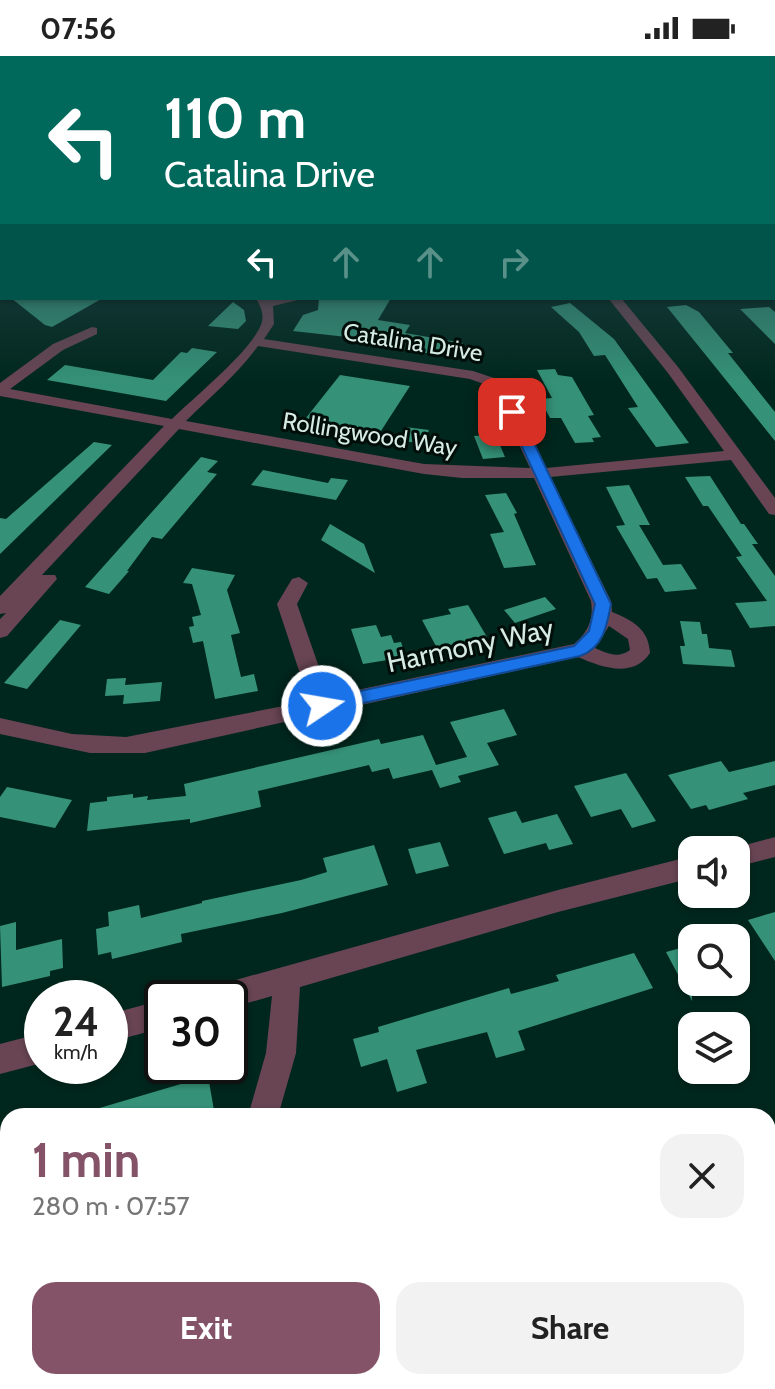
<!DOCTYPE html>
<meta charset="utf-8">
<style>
:root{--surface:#fff;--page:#f2f2f2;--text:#222;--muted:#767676;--accent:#855368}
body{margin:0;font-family:Cabin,sans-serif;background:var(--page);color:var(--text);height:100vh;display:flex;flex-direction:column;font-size:30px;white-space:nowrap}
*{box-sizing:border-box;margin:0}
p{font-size:26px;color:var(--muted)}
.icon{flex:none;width:44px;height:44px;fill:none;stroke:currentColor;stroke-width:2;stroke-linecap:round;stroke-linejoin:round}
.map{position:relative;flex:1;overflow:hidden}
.sheet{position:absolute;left:0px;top:1052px;width:776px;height:282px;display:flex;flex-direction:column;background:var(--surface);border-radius:24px 24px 0 0;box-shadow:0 2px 6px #0004}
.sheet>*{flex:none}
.hud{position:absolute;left:0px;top:0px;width:776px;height:244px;box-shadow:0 2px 6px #0004;background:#00695c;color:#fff;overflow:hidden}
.fabs{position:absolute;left:678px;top:780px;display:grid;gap:16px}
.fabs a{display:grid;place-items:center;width:72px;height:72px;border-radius:16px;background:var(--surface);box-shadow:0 2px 6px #0004;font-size:40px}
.speed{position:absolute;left:24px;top:924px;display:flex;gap:16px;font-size:40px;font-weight:700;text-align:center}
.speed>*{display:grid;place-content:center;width:104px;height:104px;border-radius:50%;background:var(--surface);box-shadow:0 2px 6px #0004;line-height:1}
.speed small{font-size:20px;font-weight:400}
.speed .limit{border:4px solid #111;border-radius:12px;background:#fff;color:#111}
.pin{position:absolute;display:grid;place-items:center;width:68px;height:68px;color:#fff;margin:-34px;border-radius:16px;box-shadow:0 4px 12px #0006}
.me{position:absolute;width:88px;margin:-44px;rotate:78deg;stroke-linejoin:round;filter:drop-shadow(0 0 6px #0008)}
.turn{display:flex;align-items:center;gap:28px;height:168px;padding:0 32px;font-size:36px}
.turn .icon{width:104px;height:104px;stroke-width:2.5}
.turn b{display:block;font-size:56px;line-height:68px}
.lanes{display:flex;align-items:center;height:76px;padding:0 32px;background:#0003;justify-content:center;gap:40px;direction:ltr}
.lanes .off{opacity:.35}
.round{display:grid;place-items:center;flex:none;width:84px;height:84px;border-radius:24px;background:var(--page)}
.summary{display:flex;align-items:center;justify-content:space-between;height:136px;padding:0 32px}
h1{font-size:48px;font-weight:700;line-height:60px;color:var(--accent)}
.primary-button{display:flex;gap:16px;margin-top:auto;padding:16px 32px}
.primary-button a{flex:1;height:92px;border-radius:24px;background:var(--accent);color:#fff;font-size:32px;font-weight:700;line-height:92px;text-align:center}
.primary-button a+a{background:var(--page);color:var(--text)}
.status{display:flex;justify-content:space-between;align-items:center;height:56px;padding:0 40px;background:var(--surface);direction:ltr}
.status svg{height:22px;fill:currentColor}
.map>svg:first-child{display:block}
.building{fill:#359278}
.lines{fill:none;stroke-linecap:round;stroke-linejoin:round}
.minor{fill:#694553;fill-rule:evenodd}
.route{fill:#1a73e8;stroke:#114b97;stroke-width:2}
.labels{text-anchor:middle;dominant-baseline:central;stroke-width:6;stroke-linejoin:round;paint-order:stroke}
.far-street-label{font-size:24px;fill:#d6ebe3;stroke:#010d08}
.street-label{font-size:28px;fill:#d6ebe3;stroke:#010d08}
</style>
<div class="status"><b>07:56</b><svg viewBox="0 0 49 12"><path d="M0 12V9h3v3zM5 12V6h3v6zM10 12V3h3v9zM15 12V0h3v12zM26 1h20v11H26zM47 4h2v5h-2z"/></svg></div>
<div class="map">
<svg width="775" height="1333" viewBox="0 0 775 1333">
<rect width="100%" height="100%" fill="#00271d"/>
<path class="building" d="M11 242H103L52 271 45 269Z
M319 242H391L378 264 410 269 405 277 463 287 454 301 398 293 400 290 354 284 356 282 293 275 303 259 318 254Z
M233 246 244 254 246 265 238 273 208 270Z
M570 247 614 283 689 387 656 391 628 352 638 351 605 299 594 300 579 276 551 251Z
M686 249 699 256 733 297H728L775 356V385L667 251Z
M769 251 775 256V288L740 253Z
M192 292 217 296 166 345 47 324 65 309 153 324 181 296 187 297Z
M555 313 558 319 572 321 594 359 588 360 601 381 592 382 594 386 575 387 561 362H550L540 343 552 342 537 314Z
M340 319 410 330 379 378 370 376 368 379 302 367Z
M405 371 429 374 423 388 398 384Z
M490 379 493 387H499L505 401 483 403 474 380Z
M94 386 112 389 0 498V462L6 463Z
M201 401 218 405 207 416 217 418 162 483 152 481 127 515H129L109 538 85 531Z
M263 414 328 427 331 422 348 424 336 444 251 429Z
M710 420 741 468H744L758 488H752L775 520V570L750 572 735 547 767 545 736 501 742 500 708 450H703L685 421Z
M629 429 650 469H639L663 509 681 508 697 533 665 536 657 522 647 523 616 470 625 469 606 431Z
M506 437 517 457 514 458 536 509 504 512 490 478 504 476 485 439Z
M330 468 364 488 375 517 321 484Z
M192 512 235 519 227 534 240 577 231 579 241 621 254 618 258 635 215 643 203 585 193 587 189 571 194 570 192 561 201 559 192 528 183 527Z
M545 541 556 553 515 567 504 554Z
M468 549 487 581 437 592 422 564 451 558 448 553Z
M60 564 81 569 27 633 4 627Z
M680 565 700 566 702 578H707L709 592 731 594 735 611 683 608 680 590H685Z
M376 569 381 581 391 579 394 587 401 586 406 601 363 608 351 573Z
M126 622 125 629 162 626 160 645 123 648 124 639 105 640 107 623Z
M504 653 517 679 487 687 499 709 458 720 461 726 440 732 432 714 393 723 389 712 372 716 369 709 258 735 261 751 190 767V763L87 775 90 747 107 745V741L133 738V742L148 740 147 744 186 740 184 728 379 683 381 688 423 679 436 709 467 701 450 666Z
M721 705 729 716 775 705V729L743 737 748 743 709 754 706 749 691 753 668 719Z
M626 717 656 765 632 772 621 753 591 761 574 730Z
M7 731 72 744 55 772 0 761V741Z
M516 755 522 767 557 758 573 788 549 794 546 787 504 798 488 762Z
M440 786 449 810 416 818 408 793Z
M374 789 388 829 282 857 181 878 182 886 112 903 111 896 98 899 96 873 109 870 108 856 139 849 141 862 202 847V845L301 824 327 816 323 802Z
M775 856V905L748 864Z
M16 866V894L62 883 63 912 50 915V920L2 931 0 870Z
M692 889V945L666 896Z
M634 897 653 932 518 975 525 994 496 1002 487 976 416 994 427 1027 397 1036 387 1003 361 1011 353 983 379 976 378 971 509 932 511 938 559 925 556 919Z
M208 1020 215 1060H86V1056Z"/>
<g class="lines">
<path class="minor" d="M0 217H2V225H0Z
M774 223H775V231H774Z
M256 242H306L273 250 274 268 264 283 473 315 503 325 546 412 724 395 668 317 608 242H621L678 311 775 442V459L769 458 731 404 550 421 611 545 612 556C632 564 649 573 650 597 633 623 601 611 578 601L145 697H90L0 678V662L72 678 126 681 309 645 277 548 292 523 299 521 308 527 297 548 329 640 574 588C588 576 594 564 591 545L534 422H462L424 418 179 373 42 519H55L57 523 7 580 0 582V563L6 557 0 558V540L164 370 0 340V327L53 288 92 271 97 272V278L63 294 10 333 172 363C194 341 254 293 262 266 264 256 260 250 256 242ZM258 290 470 323 492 331 530 412 424 408 186 365C211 340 237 319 258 290ZM609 570 628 583 630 594C618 603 606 597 595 592Z
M775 781V801L736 811V794H726Z
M692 800V822L558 856 300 931 296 997 278 1060H248L266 997 272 940 230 952V942H203L207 932 558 834Z
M162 944V972L110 986V958Z
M42 977V1007L0 1018V988Z
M775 1264V1300L768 1302V1266Z
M66 1326H103L101 1333H63Z
M632 1326H684L682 1333H629Z"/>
</g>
<linearGradient id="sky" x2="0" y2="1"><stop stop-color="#001510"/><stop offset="0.43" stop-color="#26474c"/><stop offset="1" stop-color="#26474c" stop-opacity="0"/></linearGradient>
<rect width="775" height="328" fill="url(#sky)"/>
<path class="route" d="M512 352 519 356 611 548C607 570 603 592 580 600L322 656 315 654 313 650 315 645 322 643 574 590 589 575 595 548 506 356Z"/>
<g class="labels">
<g class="far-street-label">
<text transform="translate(413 286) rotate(9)">Catalina Drive</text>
<text transform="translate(370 378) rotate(9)">Rollingwood Way</text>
</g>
<g class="street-label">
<text transform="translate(470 589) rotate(-12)">Harmony Way</text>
</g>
</g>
</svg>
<div class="fabs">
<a><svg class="icon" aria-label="sound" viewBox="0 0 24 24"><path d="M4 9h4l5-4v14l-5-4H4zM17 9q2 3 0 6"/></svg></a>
<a><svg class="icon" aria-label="search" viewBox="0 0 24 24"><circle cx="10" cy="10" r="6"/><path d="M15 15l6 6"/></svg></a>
<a><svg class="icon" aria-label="layers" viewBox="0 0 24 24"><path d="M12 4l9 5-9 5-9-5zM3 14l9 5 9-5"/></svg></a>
</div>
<div class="speed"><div>24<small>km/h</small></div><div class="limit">30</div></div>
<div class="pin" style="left:512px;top:356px;background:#d93025"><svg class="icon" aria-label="arrive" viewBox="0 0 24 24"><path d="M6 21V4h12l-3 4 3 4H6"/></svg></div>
<svg class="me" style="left:322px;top:650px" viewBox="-20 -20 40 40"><circle r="17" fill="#1a73e8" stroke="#fff" stroke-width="3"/><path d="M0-11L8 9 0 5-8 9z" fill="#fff"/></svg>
<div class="hud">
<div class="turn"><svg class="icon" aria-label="left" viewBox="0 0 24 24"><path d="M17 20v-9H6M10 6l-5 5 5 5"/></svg><div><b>110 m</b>Catalina Drive</div></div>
<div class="lanes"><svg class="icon" aria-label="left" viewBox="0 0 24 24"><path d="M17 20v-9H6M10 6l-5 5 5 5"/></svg><svg class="icon off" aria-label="ahead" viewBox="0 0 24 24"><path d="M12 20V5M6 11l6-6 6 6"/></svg><svg class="icon off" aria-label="ahead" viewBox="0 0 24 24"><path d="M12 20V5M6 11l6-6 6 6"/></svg><svg class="icon off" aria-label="right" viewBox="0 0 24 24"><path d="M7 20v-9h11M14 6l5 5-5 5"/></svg></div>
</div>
<section class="sheet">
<div class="summary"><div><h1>1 min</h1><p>280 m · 07:57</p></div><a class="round"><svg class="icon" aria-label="close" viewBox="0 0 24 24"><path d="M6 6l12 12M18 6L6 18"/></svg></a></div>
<div class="primary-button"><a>Exit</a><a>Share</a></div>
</section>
</div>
